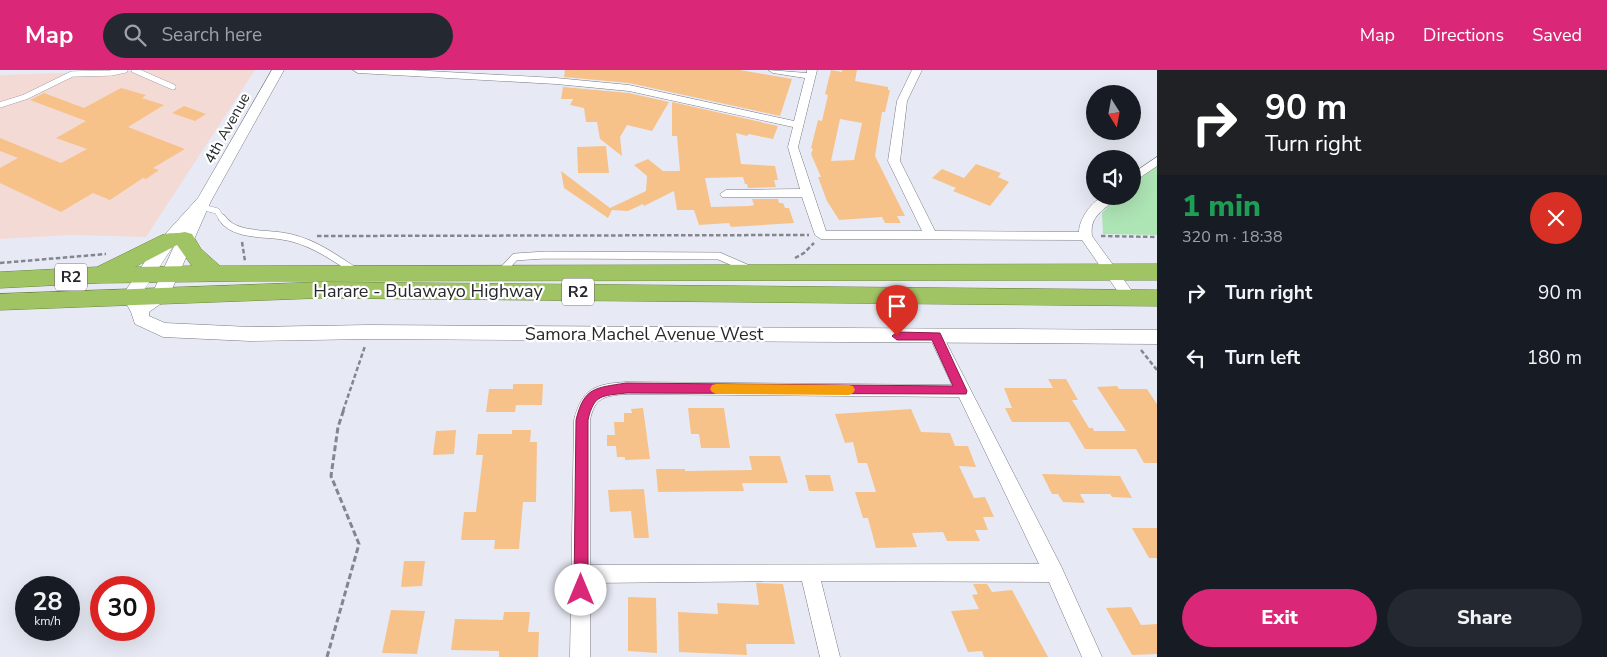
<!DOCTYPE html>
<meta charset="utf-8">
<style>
:root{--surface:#171b24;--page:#242831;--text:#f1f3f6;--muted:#9ea1a6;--accent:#db2777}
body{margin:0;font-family:"Nunito Sans",sans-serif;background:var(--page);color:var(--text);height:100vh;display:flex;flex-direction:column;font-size:19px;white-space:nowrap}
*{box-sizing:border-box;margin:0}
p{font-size:16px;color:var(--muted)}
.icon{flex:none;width:28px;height:28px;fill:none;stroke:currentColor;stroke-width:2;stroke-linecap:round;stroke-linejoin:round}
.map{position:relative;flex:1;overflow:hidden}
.sheet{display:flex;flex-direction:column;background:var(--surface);width:450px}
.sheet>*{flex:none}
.top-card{background:#202124;color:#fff;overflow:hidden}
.needle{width:32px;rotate:169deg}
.buttons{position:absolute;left:1086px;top:15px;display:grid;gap:10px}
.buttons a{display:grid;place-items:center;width:55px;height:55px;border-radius:50%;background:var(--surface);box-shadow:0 5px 20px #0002;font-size:25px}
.speed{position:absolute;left:15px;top:506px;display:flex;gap:10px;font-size:25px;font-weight:700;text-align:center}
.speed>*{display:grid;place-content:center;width:65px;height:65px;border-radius:50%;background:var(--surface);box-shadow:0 5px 20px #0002;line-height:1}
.speed small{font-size:12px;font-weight:400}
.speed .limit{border:8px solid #d22;background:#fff;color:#111}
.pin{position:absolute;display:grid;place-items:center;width:42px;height:42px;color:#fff;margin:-51px -21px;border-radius:50% 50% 50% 0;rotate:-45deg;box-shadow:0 0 5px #0007}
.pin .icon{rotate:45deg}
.me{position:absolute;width:55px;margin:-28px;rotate:0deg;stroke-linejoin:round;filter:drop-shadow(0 0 4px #0008)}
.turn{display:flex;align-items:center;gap:18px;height:105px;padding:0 25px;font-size:22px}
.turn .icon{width:65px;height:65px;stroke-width:2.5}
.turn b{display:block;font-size:35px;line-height:42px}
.round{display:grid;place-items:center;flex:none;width:52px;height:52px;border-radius:26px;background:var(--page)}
.summary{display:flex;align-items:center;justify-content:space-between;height:85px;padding:0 25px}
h1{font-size:30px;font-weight:800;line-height:38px;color:#1e9e55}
.action{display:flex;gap:10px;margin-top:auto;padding:10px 25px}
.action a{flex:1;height:58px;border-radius:30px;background:var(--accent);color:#fff;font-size:20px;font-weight:800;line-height:58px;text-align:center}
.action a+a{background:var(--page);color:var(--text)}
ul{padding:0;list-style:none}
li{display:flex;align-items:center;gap:15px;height:65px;padding:0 25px}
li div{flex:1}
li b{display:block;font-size:19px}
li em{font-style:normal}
header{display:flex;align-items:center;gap:30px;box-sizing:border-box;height:70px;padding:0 25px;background:var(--accent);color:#fff}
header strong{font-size:24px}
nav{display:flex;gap:28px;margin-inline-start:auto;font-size:18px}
.search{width:350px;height:45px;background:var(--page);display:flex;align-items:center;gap:12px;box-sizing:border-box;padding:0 18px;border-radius:28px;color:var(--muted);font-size:19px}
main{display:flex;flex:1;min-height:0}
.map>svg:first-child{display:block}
.education{fill:#f4dad5}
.green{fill:#aee5b5}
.building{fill:#f6c289;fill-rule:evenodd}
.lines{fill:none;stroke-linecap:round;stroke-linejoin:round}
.service-far1-casing{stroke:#787b83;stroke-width:6}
.service-casing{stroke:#787b83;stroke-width:8}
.minor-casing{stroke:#787b83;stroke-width:1}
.tertiary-casing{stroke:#787b83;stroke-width:1}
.trunk-casing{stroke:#678438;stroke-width:1}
.path-far1{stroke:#84868d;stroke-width:2.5;stroke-dasharray:4.5 2.5;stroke-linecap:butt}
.path{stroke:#84868d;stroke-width:3;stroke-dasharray:6 3;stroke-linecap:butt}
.service-far1{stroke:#fff;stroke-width:5.5}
.service{stroke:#fff;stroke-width:7}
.minor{fill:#fff;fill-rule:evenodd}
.tertiary{fill:#fff;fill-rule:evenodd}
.trunk{fill:#a0c464;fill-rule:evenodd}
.route{fill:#db2777;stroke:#8e194d}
.slow{fill:#f59e0b}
.labels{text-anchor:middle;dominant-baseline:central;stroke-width:4.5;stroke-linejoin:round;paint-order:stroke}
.far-street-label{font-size:15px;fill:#27282c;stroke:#fff}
.shield{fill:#fff;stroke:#68686b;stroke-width:1}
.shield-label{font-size:16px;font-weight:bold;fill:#27282c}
.street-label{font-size:18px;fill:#27282c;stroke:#fff}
</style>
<header>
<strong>Map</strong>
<div class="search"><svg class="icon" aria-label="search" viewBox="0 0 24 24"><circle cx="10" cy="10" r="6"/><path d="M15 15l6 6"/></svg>Search here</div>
<nav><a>Map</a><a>Directions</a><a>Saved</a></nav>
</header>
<main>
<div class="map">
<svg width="1157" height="587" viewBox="0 0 1157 587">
<rect width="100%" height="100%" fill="#e7eaf4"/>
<path class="education" d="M154 0H255L146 167 73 165 0 169V5Z"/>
<path class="green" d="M1157 86V165L1103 164 1102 143 1118 126H1132L1133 111Z"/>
<path class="building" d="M565 0H740L792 9 780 46 629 13 564 7Z
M831 0 842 2V0H857L855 11 888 17V20H890L885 42H882L875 86 905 146H897L901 153H885L882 147 839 150 827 131 818 107H821L811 84 813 79 811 78 818 50 822 51 828 25 825 24ZM840 49 862 53 854 90 831 91Z
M563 17 629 23 669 32 652 61 627 55 620 67 622 86 600 69 597 52H586L584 38 570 35 573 29H561Z
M121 18 146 25 142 28 164 35 128 57 185 79 153 98 159 100 146 109 143 108 110 130 93 123 61 142 0 113V98L18 88 0 81V68L61 93 87 79 56 68 86 51 30 30 44 23 84 38Z
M672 32 778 56 773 69 749 64 747 66 736 63 741 94 775 96 778 110H774L776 117 748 118 747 114H745L743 107 705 108 711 137 749 136 754 135 752 129H778L779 133H783L785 138H789L794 153 731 157 729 153 699 155 694 140H677L674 121 644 136 643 134 628 141 612 140 608 148 564 118 561 101 610 138 646 121 647 106 634 95 648 89 663 101H680L677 66H672Z
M184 36 206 44 195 51 172 43Z
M606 76 609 103H578L577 77Z
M976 94 1001 103 998 107 1009 112 990 136 953 121 956 118 932 108 942 99 964 108Z
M1048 309H1066L1078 330H1072L1089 358H1093L1094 361H1126L1097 317 1117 316 1119 319H1147L1157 334V393H1144L1136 379H1085L1069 352H1012L1005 338H1012L1004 318H1053Z
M513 314H543L542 335H516L515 342H486L489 319H513Z
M643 338 650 389 625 390V387H617L616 376H607V365H615L614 352H624V343H632L631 339Z
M688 338H724L730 378H701L699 364H691Z
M911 339 921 362 950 363 955 376H968L976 397 959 396 974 428 985 427 994 447H983L988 460H975L980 471H947L943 462 912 463 917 477 876 478 868 448H863L855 422H876L867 393H858L853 372 845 373 835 344Z
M456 360 454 384 433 385 436 361Z
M512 360H531L530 372H537L536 432H523L519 479H494L495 470H461L464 442H476L483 385H476L478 364H512Z
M749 386H780L788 413H742L744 421 658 422 656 399H685V401L752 400Z
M1042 404 1120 406 1132 428 1112 427 1110 424H1080L1085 433 1063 432 1058 424H1052Z
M805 405H830L834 421H809Z
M644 419 649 468H634L631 441 610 442 608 420Z
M1132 458H1157V488H1149Z
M404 491H425L422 516 401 517Z
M756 513 783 514 795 574H746L747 585 679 582 678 542 718 544 717 533 759 535Z
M973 514H987L992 522 1012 520 1048 587H984L982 581 968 582 951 541 979 539 972 525 978 524Z
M628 527 656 528 657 583 628 581Z
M1131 537 1141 555 1157 554V584L1132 585 1106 538Z
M391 540 425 541 417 584 382 583Z
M504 542H530L528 562H539L538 587H499V581L451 580 455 549 503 550Z"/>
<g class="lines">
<g class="service-far1-casing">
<path id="service-far1" d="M134 0 173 17
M0 35 25 27 72 4 111 3 125 0
M202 137 217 141 222 149"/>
</g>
<g class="service-casing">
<path id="service" d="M222 148C234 166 263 163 282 166 310 170 332 186 355 201
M502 201 515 187 545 185 719 186 749 199"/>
</g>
<g class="minor-casing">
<path id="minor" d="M353 0H410L556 8 629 15 794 51 805 8 773 3 768 0 807 3V0H817L798 77 826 161H922L888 91 897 31 912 0H922L907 31 900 91 935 161 1079 162C1079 149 1092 130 1105 126 1109 125 1114 126 1118 126 1106 140 1089 144 1092 166L1137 228 1135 232H1125L1082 170 821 169 815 165 802 127H722L720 124 726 120 800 119 788 77 793 57 629 21 556 14 358 3Z
M1157 87V96L1132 113V104Z
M936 260 941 262 943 266 1061 496 1102 587H1082L1049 512 821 511 840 587H820L802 511 590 513V587H570L574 350C582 318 596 314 626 312L952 315 929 266 931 262ZM626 324 959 327 1039 494 590 495V350C595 327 604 326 626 324Z"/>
</g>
<g class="tertiary-casing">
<path id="tertiary" d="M272 0H284L211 131 169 226 166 230 149 242V246L165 253 250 257 369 255 1157 260V274L369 269 250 271 163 267 135 254 131 242 122 226 158 172 198 128ZM176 172 153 222 142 230 140 226Z"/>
</g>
<g class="trunk-casing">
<path id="trunk" d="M185 162 192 164 201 179 220 196 1157 194V210L247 211 99 213 0 218V202L97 197 162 165C171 162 176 164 185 162ZM177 175 192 196 135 197Z
M322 212 1157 220V236L322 228 0 240V224Z"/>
</g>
<path class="path-far1" d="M317 166 809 165
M1101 166 1157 167
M242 172 245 191
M795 188 804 183 814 173
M0 193 106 184
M1141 280 1157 300
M343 341 365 276"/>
<path class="path" d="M327 587 359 474 331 406 338 357 344 339"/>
<use href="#service-far1" class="service-far1"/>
<use href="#service" class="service"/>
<use href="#minor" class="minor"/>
<use href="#tertiary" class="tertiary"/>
<use href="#trunk" class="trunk"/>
</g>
<path class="route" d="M897 262 940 263 967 321 966 324 626 323C602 326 594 324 588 350V520L586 526 581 528 576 526 574 520 576 350C584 317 595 318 626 313L953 316 932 270H897L892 266Z"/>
<path class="slow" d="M716 314 849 315 853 316 855 320 853 323 849 325 716 324 712 322 710 319 712 315Z"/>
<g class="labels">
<g class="far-street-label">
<text transform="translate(227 58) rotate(-61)">4th Avenue</text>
</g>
<g class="shield">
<rect x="55" y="193.5" width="32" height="27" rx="4"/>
<rect x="562" y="208.5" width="32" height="27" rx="4"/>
</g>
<g class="shield-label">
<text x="71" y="207">R2</text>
<text x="578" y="222">R2</text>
</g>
<g class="street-label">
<text x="428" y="221">Harare - Bulawayo Highway</text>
<text x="644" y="264">Samora Machel Avenue West</text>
</g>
</g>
</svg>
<div class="buttons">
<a><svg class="needle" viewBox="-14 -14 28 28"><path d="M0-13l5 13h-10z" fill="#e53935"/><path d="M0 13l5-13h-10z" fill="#9ea1a6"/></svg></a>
<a><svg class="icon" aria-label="sound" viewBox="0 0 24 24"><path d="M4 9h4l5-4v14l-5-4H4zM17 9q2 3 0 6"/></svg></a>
</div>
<div class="speed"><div>28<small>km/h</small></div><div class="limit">30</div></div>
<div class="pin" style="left:897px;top:266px;background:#d93025"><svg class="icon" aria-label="arrive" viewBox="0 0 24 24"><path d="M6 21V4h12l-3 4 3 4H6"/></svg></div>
<svg class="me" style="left:581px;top:520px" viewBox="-20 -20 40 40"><circle r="19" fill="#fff"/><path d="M0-13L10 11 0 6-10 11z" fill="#db2777"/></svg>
</div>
<section class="sheet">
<div class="top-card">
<div class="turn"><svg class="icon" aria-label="right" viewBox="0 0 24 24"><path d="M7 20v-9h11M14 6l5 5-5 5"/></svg><div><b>90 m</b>Turn right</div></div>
</div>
<div class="summary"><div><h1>1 min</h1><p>320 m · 18:38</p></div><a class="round" style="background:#d93025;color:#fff"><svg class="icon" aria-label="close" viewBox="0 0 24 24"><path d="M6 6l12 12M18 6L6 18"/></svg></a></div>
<ul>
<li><svg class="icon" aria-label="right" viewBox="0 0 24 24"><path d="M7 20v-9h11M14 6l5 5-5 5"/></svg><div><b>Turn right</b></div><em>90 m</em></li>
<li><svg class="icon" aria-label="left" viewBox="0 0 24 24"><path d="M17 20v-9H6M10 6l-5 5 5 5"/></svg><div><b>Turn left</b></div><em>180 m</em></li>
</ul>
<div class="action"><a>Exit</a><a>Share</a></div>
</section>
</main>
